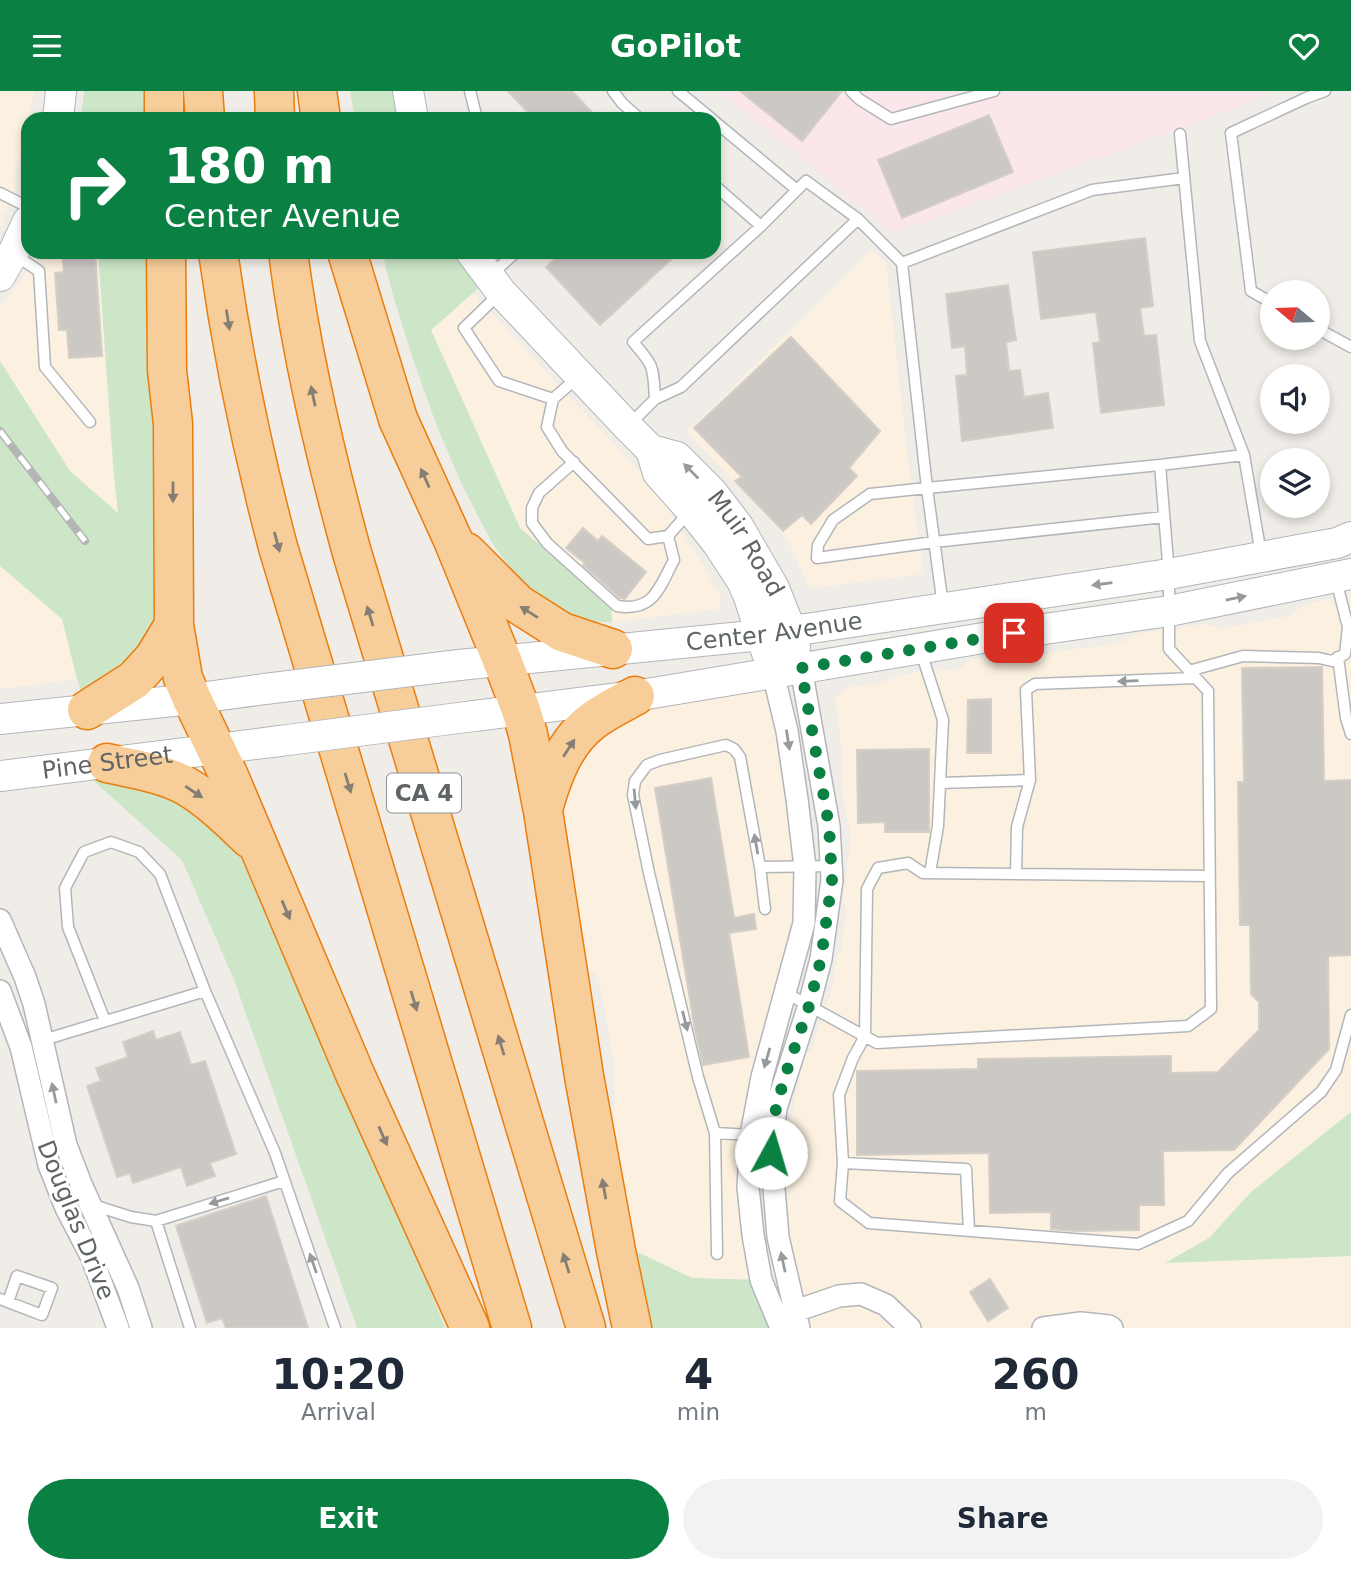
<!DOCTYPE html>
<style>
:root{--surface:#fff;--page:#f2f2f3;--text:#1f2937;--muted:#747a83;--accent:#0b8043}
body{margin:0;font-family:"DejaVu Sans",sans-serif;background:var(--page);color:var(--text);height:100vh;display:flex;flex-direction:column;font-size:26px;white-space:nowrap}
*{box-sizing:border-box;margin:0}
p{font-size:23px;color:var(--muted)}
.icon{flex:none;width:38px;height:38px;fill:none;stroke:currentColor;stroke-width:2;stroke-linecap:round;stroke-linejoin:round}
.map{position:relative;height:1237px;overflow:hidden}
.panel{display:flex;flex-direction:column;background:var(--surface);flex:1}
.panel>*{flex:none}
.banner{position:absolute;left:21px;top:21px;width:700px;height:147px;border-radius:21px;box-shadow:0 4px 10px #0003;background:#0b8043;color:#fff;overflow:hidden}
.needle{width:46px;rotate:289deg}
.fabs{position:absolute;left:1260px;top:189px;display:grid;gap:14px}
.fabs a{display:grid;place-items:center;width:70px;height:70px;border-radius:50%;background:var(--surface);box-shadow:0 4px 10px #0003;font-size:35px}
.pin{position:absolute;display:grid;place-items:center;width:60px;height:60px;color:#fff;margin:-30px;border-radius:14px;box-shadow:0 4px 10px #0006}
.me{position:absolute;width:77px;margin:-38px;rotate:6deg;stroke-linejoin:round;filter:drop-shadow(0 0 5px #0008)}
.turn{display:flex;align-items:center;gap:24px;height:147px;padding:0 28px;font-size:32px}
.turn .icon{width:91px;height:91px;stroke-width:2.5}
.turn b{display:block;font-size:49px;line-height:60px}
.eta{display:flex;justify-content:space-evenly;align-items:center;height:119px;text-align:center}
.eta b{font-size:42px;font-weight:800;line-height:49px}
.action{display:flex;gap:14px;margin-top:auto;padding:14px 28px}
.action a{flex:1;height:80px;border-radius:42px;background:var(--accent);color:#fff;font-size:28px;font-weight:800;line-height:80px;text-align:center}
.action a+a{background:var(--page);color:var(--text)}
header{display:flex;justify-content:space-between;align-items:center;height:91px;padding:0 28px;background:var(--accent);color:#fff;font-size:32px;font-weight:800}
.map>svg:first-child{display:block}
.commercial{fill:#fcf1e1}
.medical{fill:#fbe7e9}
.green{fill:#cce6c7}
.building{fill:#ccc8c4;stroke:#d5cec7;stroke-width:2}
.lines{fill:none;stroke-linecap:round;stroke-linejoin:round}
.lane-casing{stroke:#b3b6b9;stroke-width:13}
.street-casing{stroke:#b3b6b9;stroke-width:24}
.secondary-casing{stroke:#b2b6b9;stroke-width:32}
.highway-casing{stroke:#ea7d0e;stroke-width:41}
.lane{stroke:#fff;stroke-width:10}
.street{stroke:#fff;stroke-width:21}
.secondary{stroke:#fff;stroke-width:30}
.highway{stroke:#f7ce99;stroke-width:38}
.rail-casing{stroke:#b4b5b5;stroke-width:8}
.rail{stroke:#fff;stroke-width:5;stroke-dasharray:16;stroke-linecap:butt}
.secondary-bridge-casing{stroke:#b2b6b9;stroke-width:32;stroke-linecap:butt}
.secondary-bridge{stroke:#fff;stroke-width:30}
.oneway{fill:#857e74}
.oneway2{fill:#979a9c}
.route{stroke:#0b8043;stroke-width:12;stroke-dasharray:0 21.6}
.labels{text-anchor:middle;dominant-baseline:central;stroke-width:6;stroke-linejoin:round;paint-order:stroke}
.shield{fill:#fff;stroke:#8f9295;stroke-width:2}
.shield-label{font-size:23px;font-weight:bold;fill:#5f6467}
.street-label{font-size:24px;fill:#5f6467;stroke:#fff}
</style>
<header><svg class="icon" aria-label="menu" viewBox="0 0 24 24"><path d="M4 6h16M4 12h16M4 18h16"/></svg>GoPilot<svg class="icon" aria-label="heart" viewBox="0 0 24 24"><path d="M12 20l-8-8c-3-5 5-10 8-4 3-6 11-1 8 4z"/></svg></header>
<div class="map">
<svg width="1351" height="1237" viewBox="0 0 1351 1237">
<rect width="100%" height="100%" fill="#f0ede8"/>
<path class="commercial" d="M0 0H34L27 42 14 86 15 97 5 121 2 123 4 130 0 138Z
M871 159 886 171 911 396 924 483 810 497 788 449 686 340 706 323Z
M37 161H98L114 385 119 423 70 380 0 270V216L22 188Z
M473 202 654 396 700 469 721 506V512L718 518 612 531 611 515 520 437 431 239Z
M0 475 62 528 77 588 0 598Z
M1351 503V1021L1251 1101 1209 1147 1167 1172 1351 1165V1237H799L788 1146 781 1073 802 976 807 960 811 961 834 892 836 868 842 857 846 821 843 806 851 745 844 713 842 692 843 667 835 608 843 600 853 595 880 593 904 583 941 578 953 580 959 578 971 569 994 565 1007 570 1065 559 1103 555 1122 551 1141 542 1205 533 1221 538 1289 525 1300 517 1315 511Z
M773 582 805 776 751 1044 761 1189 692 1187 631 1158 616 1068 614 1036 615 1001 614 973 609 943 599 887 564 856 550 692 589 632Z"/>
<path class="medical" d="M718 0H1275L1206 28 894 142Z"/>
<path class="green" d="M84 0H164V28H81Z
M350 0H408L413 28H355Z
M98 161H166L174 534 87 619 77 588 62 528 0 475V270L70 380 118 422 114 385Z
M382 161H461L482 194 431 239 520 437 611 515 612 531H591L572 529 521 493 491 450 462 394 436 333 413 268 394 208Z
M107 672 260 756 445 1237H357L234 889 182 769 78 676Z
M1351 1021V1165L1165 1172 1209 1147 1251 1101Z
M631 1158 692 1187 761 1189 781 1237H647Z"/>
<path class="building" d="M508 0H572L598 28H534Z
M740 0H842L802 50Z
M989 24 1013 81 902 127 878 69Z
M1145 147 1153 215 1140 217 1144 245 1156 244 1164 314 1101 322 1093 252 1100 251 1096 221 1041 228 1033 161Z
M62 161H95L102 265 69 267 67 239H59L55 182 64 181Z
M562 161H679L600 234 546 176Z
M1008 194 1016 249 1006 251 1009 280 1020 279 1024 306 1048 302 1053 337 962 350 956 285 967 284 965 255 952 257 946 203Z
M791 246 880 340 849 377 857 385 811 433 802 424 783 440 735 390 742 386 694 337Z
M583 437 598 450 602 445 646 481 625 508 620 507 583 474 585 472 566 457Z
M1322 576 1324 690 1351 689V864L1328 865 1329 958 1234 1059 1163 1060 1164 1114H1139V1139L1076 1140 1051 1138V1121L990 1122 989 1062 857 1064V980L978 978V968L1171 965V982L1218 981 1259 939V911L1251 903 1250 834H1240L1238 691H1244L1242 577Z
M991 608V662H967L968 609Z
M929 658V741H885V731L858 732 857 659Z
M711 687 734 827 754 823 756 838 729 842 749 966 703 974 695 939 655 697Z
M153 940 156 949 180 941 191 974 205 970 236 1063 210 1072 215 1085 187 1095 181 1076 133 1092 130 1082 117 1086 87 995 101 990 96 977 128 966 123 951Z
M266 1105 308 1237H226L222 1227 207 1232 176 1135Z
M990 1188 1008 1217 988 1230 970 1201Z"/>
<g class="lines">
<g class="lane-casing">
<path id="lane" d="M470 0 477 28
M613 0 622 12 640 28
M678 0 712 28
M851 0 859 8 891 28 994 0
M714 30 797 99
M1180 43 1200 250 1244 364
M714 94 761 135
M0 102 28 116
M15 164 39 180 45 276 90 331
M491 184 516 161
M499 203 464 237 499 290 553 308
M1272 212 1251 200 1231 42 1306 7 1325 0
M1318 238 1351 256
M579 285 553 308 547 336 562 360 648 448 668 445 689 421
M655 308 681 296 858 128
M629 334 655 308C653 276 655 276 633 251L761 135 806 90 858 128 902 172
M574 371 539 402 532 417V432L547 452 617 515C654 521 659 497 674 469L668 445
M1160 374 1244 364 1261 463
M1164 426 934 451 817 467 818 454 833 429 870 403 927 397 902 172 1092 99 1184 87
M921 561 943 629 938 735 930 782
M1338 566 1346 627 1351 643
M1189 580 1243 565 1319 567 1332 570 1345 563 1348 536 1336 489
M940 692 1030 689
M760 776 765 818
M1016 783 1017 736 1030 689 1026 599 1035 593 1196 587
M1210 785 923 782 908 772 878 777 867 798 865 945 853 967 839 1004 843 1072 840 1110 869 1132 1138 1153 1188 1130 1228 1082 1321 1001 1336 979 1351 924
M786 902 877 952 1188 935 1211 918 1208 600 1169 558V483L1160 374 927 397 943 515
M105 930 68 836 65 797 84 761 111 751 139 761 160 783 205 900 275 1062 335 1237
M40 950 205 900
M715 1042 717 1163
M751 1044 715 1042 698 986 649 782 633 704 635 690 647 674 660 669 726 654 734 658 740 666 760 776 832 775
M843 1072 966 1078 969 1140
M93 1114 131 1126 156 1130 284 1090
M156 1130 190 1237
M0 1208 42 1224 52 1197 17 1185 8 1211"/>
</g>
<g class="street-casing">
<path id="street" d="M773 582 787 640 797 708 805 776 804 832 762 986 751 1044 748 1096 753 1144 761 1189 781 1237
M0 829 25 886 34 913 66 1054 81 1093 128 1197 141 1237
M0 900 21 956 49 1074 66 1117 92 1167 118 1237
M781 1225 839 1205 861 1203 886 1214 910 1237
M799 1237 778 1146 771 1062 776 1017 809 914 821 868 832 789 829 735 801 577
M1043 1237 1081 1232 1109 1235 1112 1237"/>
</g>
<g class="secondary-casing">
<g id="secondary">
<path d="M408 0 413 28"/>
<path d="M58 28 61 0"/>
<path id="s1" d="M471 161 501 201 628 336 651 359 677 366 712 401 738 435 774 497 791 540 795 557"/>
<path d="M0 185 13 162 28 130"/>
<path d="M651 359 658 382 691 419 718 453 742 490 749 506 767 562"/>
<path id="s2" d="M459 574 762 544 812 537 1169 483 1337 452 1351 446"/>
<path d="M474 625 635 605 989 546 1169 520 1351 483"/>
<path d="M0 628 192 608 265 598"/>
<path id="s3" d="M0 685 280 650"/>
</g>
</g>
<g class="highway-casing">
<path id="highway" d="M203 0 205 28
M274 0 275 28
M317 0 321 28
M164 28V0
M166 161 167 279 173 333 174 534 183 587 192 608 228 683 355 983 470 1237
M218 161C232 261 252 358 278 456L512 1237
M288 161C301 263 325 363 352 462L586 1237
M347 161 398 328 453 449 502 569 521 619 528 643 543 720 584 985 616 1160 632 1237
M466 461 518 513 562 541 613 558
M87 619 134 589 154 567 174 534
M107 672C133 678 163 682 186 695 210 709 230 729 250 748
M543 718C552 686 564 652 591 631 605 620 620 613 635 605"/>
</g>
<use href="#lane" class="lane"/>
<use href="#street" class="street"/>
<use href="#secondary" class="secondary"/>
<use href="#highway" class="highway"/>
<g class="rail-casing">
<path id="rail" d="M0 340 85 450"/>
</g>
<use href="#rail" class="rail"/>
<g class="secondary-bridge-casing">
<path id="secondary-bridge" d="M265 598 459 574
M280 650 474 625"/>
</g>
<use href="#secondary-bridge" class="secondary-bridge"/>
</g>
<defs><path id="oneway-solid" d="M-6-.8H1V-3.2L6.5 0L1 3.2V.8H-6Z" transform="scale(1.75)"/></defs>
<g class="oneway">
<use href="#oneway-solid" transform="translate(228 229) rotate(81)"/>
<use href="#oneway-solid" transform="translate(313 305) rotate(-102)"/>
<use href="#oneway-solid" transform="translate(425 387) rotate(-114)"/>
<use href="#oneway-solid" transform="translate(173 401) rotate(90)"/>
<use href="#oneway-solid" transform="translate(277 451) rotate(75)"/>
<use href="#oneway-solid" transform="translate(529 521) rotate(-148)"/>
<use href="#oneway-solid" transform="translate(370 525) rotate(-107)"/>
<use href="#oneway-solid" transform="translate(569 657) rotate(-57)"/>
<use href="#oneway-solid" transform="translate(348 692) rotate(73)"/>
<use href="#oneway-solid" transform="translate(194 701) rotate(34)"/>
<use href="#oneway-solid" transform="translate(286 819) rotate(67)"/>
<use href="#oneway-solid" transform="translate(414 910) rotate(73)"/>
<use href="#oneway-solid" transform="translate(501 954) rotate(-107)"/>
<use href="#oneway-solid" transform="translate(383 1045) rotate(66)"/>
<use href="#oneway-solid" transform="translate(604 1098) rotate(-100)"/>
<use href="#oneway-solid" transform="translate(566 1172) rotate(-107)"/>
</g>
<g class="oneway2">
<use href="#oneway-solid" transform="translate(691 380) rotate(-135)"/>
<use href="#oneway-solid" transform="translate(1102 493) rotate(172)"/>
<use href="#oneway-solid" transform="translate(1236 507) rotate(-11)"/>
<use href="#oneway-solid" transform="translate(1128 590) rotate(178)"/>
<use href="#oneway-solid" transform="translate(788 649) rotate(81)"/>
<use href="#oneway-solid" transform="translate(635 708) rotate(85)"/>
<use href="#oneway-solid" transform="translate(756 753) rotate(-100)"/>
<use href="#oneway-solid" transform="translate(685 930) rotate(76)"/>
<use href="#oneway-solid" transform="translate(767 967) rotate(106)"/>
<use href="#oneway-solid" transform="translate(54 1002) rotate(-102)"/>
<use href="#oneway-solid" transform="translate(219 1110) rotate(163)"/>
<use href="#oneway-solid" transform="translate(783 1171) rotate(-102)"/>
<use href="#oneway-solid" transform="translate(313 1172) rotate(-109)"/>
</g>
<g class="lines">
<path class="route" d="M771 1062 776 1017 785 985 809 915 821 868 832 789 829 735 801 577 1014 542"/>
</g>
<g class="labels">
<rect class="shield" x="387" y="682.5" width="74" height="39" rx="5"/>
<g class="shield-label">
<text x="424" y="702">CA 4</text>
</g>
<g class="street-label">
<text stroke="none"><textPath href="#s1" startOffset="406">Muir Road</textPath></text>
<text stroke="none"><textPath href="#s2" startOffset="317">Center Avenue</textPath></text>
<text stroke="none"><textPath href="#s3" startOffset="108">Pine Street</textPath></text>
<text transform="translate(76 1129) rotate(68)">Douglas Drive</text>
</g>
</g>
</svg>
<div class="fabs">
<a><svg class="needle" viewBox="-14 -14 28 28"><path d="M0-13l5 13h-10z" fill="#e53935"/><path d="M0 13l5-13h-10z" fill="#747a83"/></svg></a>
<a><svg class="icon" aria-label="sound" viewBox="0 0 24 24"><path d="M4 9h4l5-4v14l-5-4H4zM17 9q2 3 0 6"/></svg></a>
<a><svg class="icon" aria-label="layers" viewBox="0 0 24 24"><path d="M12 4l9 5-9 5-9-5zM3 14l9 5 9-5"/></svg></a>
</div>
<div class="pin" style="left:1014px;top:542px;background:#d93025"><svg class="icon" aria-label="arrive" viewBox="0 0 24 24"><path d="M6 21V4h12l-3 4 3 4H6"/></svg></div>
<svg class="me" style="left:771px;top:1062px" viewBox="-20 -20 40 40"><circle r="19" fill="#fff"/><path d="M0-13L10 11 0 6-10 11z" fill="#0b8043"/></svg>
<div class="banner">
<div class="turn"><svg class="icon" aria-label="right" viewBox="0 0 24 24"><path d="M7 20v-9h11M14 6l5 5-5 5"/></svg><div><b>180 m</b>Center Avenue</div></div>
</div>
</div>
<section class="panel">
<div class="eta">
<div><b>10:20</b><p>Arrival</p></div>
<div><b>4</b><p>min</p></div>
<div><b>260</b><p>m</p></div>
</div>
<div class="action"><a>Exit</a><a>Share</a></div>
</section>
